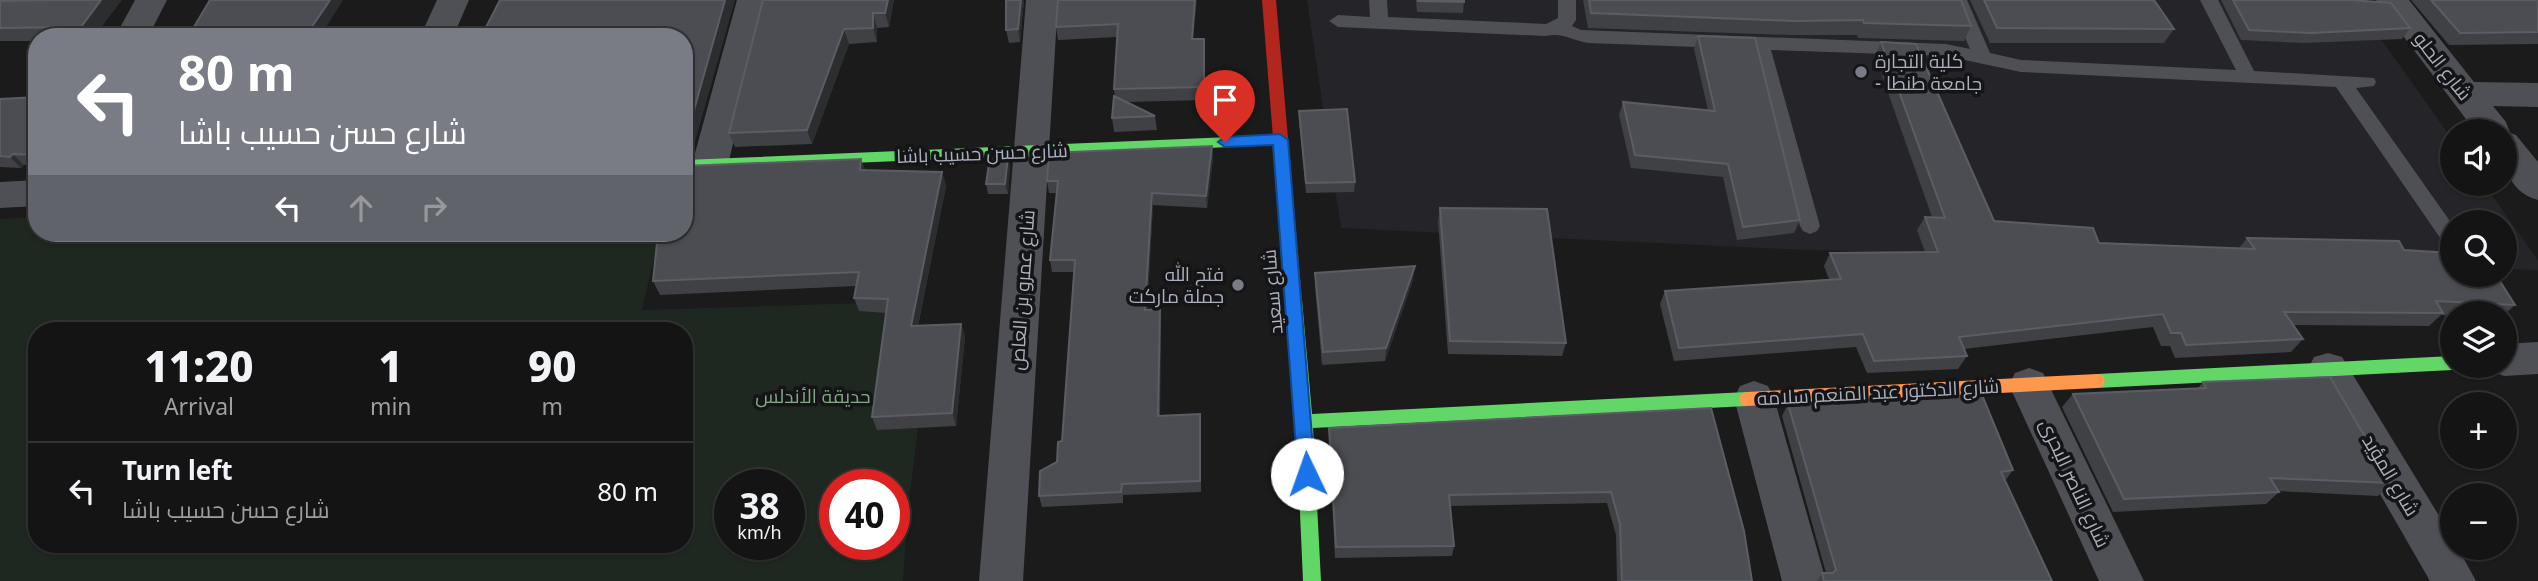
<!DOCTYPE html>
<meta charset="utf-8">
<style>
:root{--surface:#141415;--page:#1d1d1e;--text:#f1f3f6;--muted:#9d9ea0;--line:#333334}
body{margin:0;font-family:"Noto Sans",Cairo,sans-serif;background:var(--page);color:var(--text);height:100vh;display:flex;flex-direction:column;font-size:26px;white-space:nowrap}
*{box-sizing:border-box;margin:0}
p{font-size:23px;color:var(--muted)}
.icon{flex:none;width:38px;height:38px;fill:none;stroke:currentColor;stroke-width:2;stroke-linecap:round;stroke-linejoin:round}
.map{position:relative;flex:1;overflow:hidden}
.details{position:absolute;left:28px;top:322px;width:665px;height:231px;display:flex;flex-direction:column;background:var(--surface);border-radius:28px;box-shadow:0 2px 5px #0004,0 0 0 2px var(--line)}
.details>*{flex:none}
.hud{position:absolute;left:28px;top:28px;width:665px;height:214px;border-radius:28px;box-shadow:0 2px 5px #0004,0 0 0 2px var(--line);background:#797c85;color:#fff;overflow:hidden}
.fabs{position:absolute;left:2440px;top:119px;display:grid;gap:14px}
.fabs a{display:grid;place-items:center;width:77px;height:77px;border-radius:50%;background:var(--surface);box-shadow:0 2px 5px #0004,0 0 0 2px var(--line);font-size:35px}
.speed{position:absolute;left:714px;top:469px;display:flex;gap:14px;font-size:35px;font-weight:700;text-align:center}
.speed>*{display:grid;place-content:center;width:91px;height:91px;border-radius:50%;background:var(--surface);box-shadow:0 2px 5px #0004,0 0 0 2px var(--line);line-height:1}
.speed small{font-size:18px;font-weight:400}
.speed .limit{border:10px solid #d22;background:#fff;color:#111}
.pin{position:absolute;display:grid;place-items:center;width:60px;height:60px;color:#fff;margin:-72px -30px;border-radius:50% 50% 50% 0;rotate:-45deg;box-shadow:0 0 7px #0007}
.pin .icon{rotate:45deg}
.me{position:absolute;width:77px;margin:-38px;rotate:357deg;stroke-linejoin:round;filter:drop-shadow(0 0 5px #0008)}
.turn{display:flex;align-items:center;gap:24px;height:147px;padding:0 35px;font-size:32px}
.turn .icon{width:91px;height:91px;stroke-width:2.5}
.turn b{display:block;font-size:49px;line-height:60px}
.lanes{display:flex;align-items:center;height:66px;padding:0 35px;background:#0003;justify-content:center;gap:35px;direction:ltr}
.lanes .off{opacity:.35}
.eta{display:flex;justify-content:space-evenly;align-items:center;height:119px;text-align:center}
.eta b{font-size:42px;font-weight:800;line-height:49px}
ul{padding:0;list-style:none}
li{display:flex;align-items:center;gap:21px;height:98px;padding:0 35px;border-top:2px solid var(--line)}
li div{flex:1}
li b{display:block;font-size:26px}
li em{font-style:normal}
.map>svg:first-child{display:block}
.built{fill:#252529}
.green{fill:#1e2720;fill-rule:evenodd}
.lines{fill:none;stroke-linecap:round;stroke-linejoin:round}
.lane{fill:#4f5055;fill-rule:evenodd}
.street{fill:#4f5055;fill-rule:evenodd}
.fast{fill:#63d668;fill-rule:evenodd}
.slow{fill:#ff974d;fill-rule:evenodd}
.jam{fill:#b3261e;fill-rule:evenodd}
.wall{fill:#404145}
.shaded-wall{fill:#2c2d2f}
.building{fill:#4c4d52;stroke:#5a5d63;stroke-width:2}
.route{fill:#1a73e8;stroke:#114b97;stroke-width:2}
.poi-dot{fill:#797c85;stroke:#151518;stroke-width:2.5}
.labels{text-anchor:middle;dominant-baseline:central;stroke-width:7;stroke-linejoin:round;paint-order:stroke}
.poi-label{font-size:19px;fill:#abb0bd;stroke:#151518;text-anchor:start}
.street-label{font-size:19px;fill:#abb0bd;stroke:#151518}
.park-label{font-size:19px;fill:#81aa85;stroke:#151518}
</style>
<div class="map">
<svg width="2538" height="581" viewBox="0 0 2538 581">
<rect width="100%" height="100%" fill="#1b1b1c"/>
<path class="built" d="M1307 0H2353L2452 139V184H2484L2538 260V270L2504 269V222H2452V267L1807 250 1341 228Z"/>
<path class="green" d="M37 217V233H660L642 310 896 302 894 337 930 334 908 508 903 581H0V219ZM37 331H684V544H37ZM730 485H789V544H730ZM835 485H894V544H835Z"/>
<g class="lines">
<path class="lane" d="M1369 0H1387L1388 17 1546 24 1558 18V0H1576V20L1572 26 1581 30 1946 44 1970 49 1949 0H1967L1990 53 2021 60 2236 70 2200 0H2218L2254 71 2374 78 2376 82 2374 86 2356 88 2452 224V244L2443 242 2336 87 2021 72 1946 56 1771 50 1820 226 1817 231 1810 234 1803 231 1800 226 1752 49 1589 43C1573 41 1562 32 1546 36L1338 27 1329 21 1338 15 1370 17Z"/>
<path class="street" d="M135 0H167L148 37H115Z
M437 0H469L453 37H420Z
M737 0H769L728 164 723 173 710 177 697 173 692 164Z
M1026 0H1058L1023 581H979Z
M2376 0H2409L2474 82 2538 83V107L2493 106 2506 122 2510 133 2516 135 2538 162V200C2504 190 2504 161 2504 131H2475Z
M37 180V206L0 208V182Z
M2538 342V374L2504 376 2490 371 2487 366H2504V344Z
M2328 353 2342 357 2452 537V548H2458L2476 581H2430L2308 369 2314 357Z
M2029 368 2043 373 2144 581H2099L2009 385 2015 373Z
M1754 381 1768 386 1774 398 1826 581H1782L1734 398 1740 386Z"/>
<path class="fast" d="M1280 135 1287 140 1280 145 684 170V160Z
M1294 294 1300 296 1302 300 1312 414 1747 392 1753 394 1755 399 1753 404 1747 406 1313 428 1321 581H1303L1296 421 1286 300 1288 296Z
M2452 356V366H2459L2452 370 2097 388 2091 386 2089 381 2091 376 2097 374Z"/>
<path class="slow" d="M2097 374 2103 376 2105 381 2103 386 2097 388 1747 406 1741 404 1739 399 1741 394 1747 392Z"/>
<path class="jam" d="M1262 0H1276L1302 300 1300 304H1288L1286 300Z"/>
</g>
<path class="wall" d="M49 0 94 37H37V41H0V1Z
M763 0H894L889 27 877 28V42L849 44 812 144 735 147 729 133Z
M1024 0 1020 42 1009 43 1006 30Z
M1058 0 1194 39H1204L1205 100 1126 102 1155 116 1157 130 1114 132 1112 118 1115 97 1114 89 1117 37 1058 40 1056 27Z
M1416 0H1464L1463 13 1417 12Z
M1583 0H1961L1971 26 1964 41 1858 38 1857 35H1790L1588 28Z
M1970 0H2154L2174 29 2164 43H1990Z
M2221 0H2352L2410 28 2402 39 2303 43 2241 40Z
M2411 0H2538V44L2449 45Z
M1698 36 1800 220 1794 233 1737 240 1723 177 1631 168 1619 115 1623 102 1708 110 1694 49Z
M1881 42 1994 221 2099 243 2239 248 2247 238 2404 250 2515 305 2504 315V313H2452V316L2441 315 2429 326 2293 325 2303 339 2291 352 2175 358 2170 346H2161L2153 327 1964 349 1967 356 1958 369 1867 373 1856 347 1674 361 1660 304 1665 291 1829 279 1824 266 1830 253 1925 252 1917 230 1925 217H1932L1875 56Z
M37 97V165H24L21 168 0 167V99Z
M1299 111 1355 182 1354 192 1306 193 1299 121Z
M1212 146 1213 158 1207 208 1153 205 1147 310 1161 321 1160 415 1201 425V492L1123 495V503L1042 507 1039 496 1057 462 1062 441 1074 272H1052L1050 260 1057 193H1049L1047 181Z
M1008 156 1010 167 1008 194H988L986 184Z
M861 159 865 170 942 172 946 186 918 326 961 324 965 337 956 426 877 430 872 417 886 313 859 311 854 298 856 286 660 295 653 281Z
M1440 208 1566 343 1562 356 1448 354 1438 221Z
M1315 273 1413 280 1385 361 1322 365 1315 286Z
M2203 382 2392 483 2378 496 2278 491 2279 492 2266 504 2113 512 2062 407 2073 394 2198 388Z
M1788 404 2013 470 2005 481 2052 581H1817L1822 573H1826L1782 416Z
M1711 408 1752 581H1617L1616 535 1607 503 1450 506 1454 546 1452 556 1335 558 1329 439V428Z"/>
<path class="shaded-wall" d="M101 0H122L94 37H89L81 27Z
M330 0H343L320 37H305Z
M725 0H735L693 149 684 151V136Z
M888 0H894L889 27 885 13Z
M1021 0H1024L1020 42 1018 29Z
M1195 0H1197L1192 52V39Z
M873 13 877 28V42L873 28Z
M844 29 849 44 812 144 807 130Z
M1212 146 1213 158 1207 208 1206 196Z
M13 154 24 165 21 168 10 157Z
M1008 156 1010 167 1008 194 1005 184Z
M861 159 866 173 860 170Z
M942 172 946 186 915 340 911 326Z
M1152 193 1153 205 1147 321 1145 310Z
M1415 266 1413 280 1385 361 1386 348Z
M1160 309 1161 321 1159 427 1158 416Z
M961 324 965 337 956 426 952 413Z"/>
<path class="building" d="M49 0H101L81 27 0 28V1Z
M210 0H330L305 37H188Z
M500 0H725L687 135 684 136V37H481Z
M763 0H888L885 13H873V28L844 29 807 130 729 133Z
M1006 0H1021L1018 29 1006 30Z
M1058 0H1195L1192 39H1204V87L1114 89 1118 24 1056 27Z
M1418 0H1464V2L1418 1Z
M1589 0H1961L1971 26 1864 23 1863 20 1795 21 1591 13Z
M1984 0H2154L2174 29 1997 28Z
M2233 0H2352L2391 3 2410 28 2311 33 2249 30Z
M2431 0H2538V32L2460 33Z
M1698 36 1755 38 1800 220 1743 227 1728 164 1635 155 1623 102 1715 111Z
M1881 42 1916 44 1994 221 2093 228 2099 243 2255 249 2247 238 2399 241 2404 250 2452 253V275H2496L2515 305 2436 301 2443 313 2284 312 2303 339 2186 345 2181 333H2171L2163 314 1959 337 1967 356 1874 361 1863 334 1679 348 1665 291 1841 279 1830 253 1938 252 1925 217 1945 218Z
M1114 96 1155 116 1112 118Z
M37 97V155L13 154 10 157 0 156V99Z
M1347 109 1355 182 1306 183 1299 111Z
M1212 146 1206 196 1152 193 1145 310 1160 309 1158 416 1200 414V481L1122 484 1121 492 1039 496 1040 471 1057 462 1058 442 1062 441 1075 260H1050L1058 181H1047L1049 153Z
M1008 156 1005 184H986L990 157Z
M861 159 860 170 942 172 911 326 961 324 952 413 872 417 888 299 854 298 859 272 653 281 658 233H684V166Z
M1440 208 1547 209 1566 343 1450 341Z
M1415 266 1386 348 1323 352 1315 273Z
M2330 377 2392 483 2270 478 2279 492 2124 499 2073 394 2206 388 2203 382Z
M1982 395 2013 470 2001 472 2052 581H1824L1822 573H1833L1836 570 1788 404Z
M1711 408 1744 531 1752 581H1622L1620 524 1611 492 1449 495 1454 546 1336 547 1329 428Z"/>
<path class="route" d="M1280 134 1288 140 1315 474 1313 480 1307 482 1300 480 1298 474 1273 145 1225 147 1218 142 1225 137Z"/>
<g class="poi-dot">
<circle cx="1861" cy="72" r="7"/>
<circle cx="1238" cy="285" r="7"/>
</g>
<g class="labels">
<g class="poi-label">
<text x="1875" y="61">كلية التجارة<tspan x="1875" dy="22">- جامعة طنطا</tspan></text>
<text x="1224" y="274" text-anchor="end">فتح الله<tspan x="1224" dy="22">جملة ماركت</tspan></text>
</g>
<g class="street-label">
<text transform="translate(2443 66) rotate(52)">شارع الحلو</text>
<text transform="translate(982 153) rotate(-2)">شارع حسن حسيب باشا</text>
<text transform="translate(1022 290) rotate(-86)">شارع عمرو بن العاص</text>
<text transform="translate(1272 292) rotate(-95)">شارع سعيد</text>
<text transform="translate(1878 392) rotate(-3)">شارع الدكتور عبد المنعم سلامه</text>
<text transform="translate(2391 475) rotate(59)">شارع المؤيد</text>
<text transform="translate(2075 483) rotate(65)">شارع الناصر البحرى</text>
</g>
<g class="park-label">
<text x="813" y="396">حديقة الأندلس</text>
</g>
</g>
</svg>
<div class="fabs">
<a><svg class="icon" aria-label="sound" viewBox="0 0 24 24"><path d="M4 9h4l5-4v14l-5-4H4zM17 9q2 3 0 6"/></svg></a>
<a><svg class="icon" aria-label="search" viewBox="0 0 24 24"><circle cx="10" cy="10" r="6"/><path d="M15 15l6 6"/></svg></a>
<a><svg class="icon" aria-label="layers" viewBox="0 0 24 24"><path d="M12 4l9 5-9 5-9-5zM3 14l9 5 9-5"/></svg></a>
<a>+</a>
<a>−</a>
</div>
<div class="speed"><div>38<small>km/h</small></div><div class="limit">40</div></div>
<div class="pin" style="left:1225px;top:142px;background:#d93025"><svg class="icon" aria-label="arrive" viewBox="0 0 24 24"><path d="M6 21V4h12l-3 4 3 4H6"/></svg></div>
<svg class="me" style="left:1307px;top:474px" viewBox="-20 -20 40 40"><circle r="19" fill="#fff"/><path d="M0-13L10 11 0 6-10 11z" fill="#1a73e8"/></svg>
<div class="hud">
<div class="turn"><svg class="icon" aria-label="left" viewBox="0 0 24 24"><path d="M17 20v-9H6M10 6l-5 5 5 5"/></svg><div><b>80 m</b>شارع حسن حسيب باشا</div></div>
<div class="lanes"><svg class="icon" aria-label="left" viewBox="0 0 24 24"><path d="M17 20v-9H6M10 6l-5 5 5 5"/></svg><svg class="icon off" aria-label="ahead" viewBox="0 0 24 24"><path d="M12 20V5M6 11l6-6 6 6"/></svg><svg class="icon off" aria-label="right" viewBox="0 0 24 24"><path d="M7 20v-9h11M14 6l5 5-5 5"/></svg></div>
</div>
<section class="details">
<div class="eta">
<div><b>11:20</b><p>Arrival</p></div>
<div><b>1</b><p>min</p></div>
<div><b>90</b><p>m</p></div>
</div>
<ul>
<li><svg class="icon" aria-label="left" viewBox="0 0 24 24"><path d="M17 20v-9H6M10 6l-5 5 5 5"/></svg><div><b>Turn left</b><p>شارع حسن حسيب باشا</p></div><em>80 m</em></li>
</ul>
</section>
</div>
